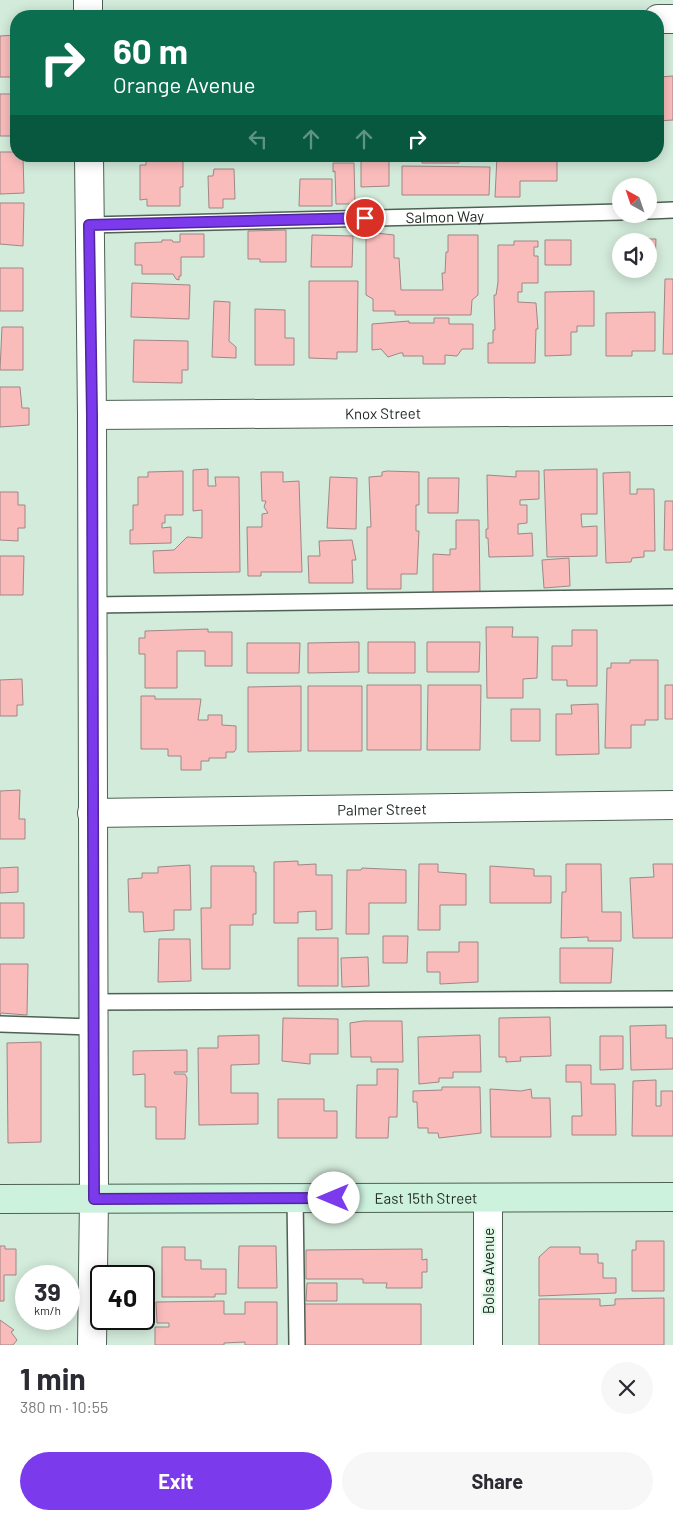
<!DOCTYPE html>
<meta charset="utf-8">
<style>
:root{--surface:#fff;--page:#f7f7f7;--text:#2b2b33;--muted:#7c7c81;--accent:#7c3aed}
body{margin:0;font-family:Barlow,sans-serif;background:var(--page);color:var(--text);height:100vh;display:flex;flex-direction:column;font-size:19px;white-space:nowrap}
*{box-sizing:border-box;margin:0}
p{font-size:16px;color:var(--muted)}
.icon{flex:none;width:28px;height:28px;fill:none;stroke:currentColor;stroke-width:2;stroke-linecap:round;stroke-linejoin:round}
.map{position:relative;height:1345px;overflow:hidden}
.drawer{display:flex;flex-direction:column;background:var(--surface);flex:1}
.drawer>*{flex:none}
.top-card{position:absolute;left:10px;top:10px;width:654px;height:152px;border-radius:20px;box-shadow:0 2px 12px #0003;background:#0b6e4f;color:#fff;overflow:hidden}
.needle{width:32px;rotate:320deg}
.buttons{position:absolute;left:612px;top:178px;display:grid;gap:10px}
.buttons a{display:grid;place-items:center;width:45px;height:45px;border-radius:50%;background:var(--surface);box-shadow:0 2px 12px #0003;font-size:25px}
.speed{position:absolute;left:15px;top:1265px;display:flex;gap:10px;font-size:25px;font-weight:700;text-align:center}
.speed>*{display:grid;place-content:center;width:65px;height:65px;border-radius:50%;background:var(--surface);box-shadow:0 2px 12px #0003;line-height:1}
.speed small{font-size:12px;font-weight:400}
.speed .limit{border:2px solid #111;border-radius:8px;background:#fff;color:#111}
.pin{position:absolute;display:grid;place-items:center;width:42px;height:42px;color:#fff;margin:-21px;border:2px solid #fff;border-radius:50%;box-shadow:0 1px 5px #0007}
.me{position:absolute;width:55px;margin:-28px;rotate:270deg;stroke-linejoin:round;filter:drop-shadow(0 0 4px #0008)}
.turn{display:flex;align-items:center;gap:18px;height:105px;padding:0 20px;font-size:22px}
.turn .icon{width:65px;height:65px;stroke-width:2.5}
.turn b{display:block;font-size:35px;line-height:42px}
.lanes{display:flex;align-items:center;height:48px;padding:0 20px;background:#0003;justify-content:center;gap:25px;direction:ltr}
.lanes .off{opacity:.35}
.round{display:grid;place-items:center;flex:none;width:52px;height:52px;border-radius:26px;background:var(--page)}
.overview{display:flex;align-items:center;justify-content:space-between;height:85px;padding:0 20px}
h1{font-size:30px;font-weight:700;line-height:38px}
.button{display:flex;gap:10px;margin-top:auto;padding:10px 20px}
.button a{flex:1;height:58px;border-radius:30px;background:var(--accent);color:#fff;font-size:20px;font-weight:700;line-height:58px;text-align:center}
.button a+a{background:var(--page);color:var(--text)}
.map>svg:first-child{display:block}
.building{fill:#f9bcbb;stroke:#a08685}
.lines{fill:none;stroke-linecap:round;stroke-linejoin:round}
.lane-casing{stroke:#4d6154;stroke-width:18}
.street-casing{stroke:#4d6154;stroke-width:30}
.secondary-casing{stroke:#4d6154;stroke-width:30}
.lane{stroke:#fff;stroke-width:15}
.street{stroke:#fff;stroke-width:28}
.secondary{stroke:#ccf2de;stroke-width:28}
.route-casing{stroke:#51269a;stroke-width:12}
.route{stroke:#7c3aed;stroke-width:9}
.labels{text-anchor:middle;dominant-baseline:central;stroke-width:4.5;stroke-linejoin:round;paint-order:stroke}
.street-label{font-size:15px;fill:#202923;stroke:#e0f8e8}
</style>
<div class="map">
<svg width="673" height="1345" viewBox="0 0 673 1345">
<rect width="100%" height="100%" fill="#d3ebdb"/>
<path class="building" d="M16 35V77H0V36Z
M673 76V120L658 121V81L659 77Z
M0 94H16V136H0Z
M0 152H16V156H23L24 193 0 194Z
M146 156H183V187H180V206H147V199L140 200V165H146Z
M361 156H389V186L361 187Z
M422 156H459V163H422Z
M497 156H557V181H520V197H495Z
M333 163H354L355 204H336L335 171 333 172Z
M402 166 490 167 489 195H402Z
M214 169H234L235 199H223V208H209L208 176H213Z
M300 179H332V206H299Z
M0 203H24L23 246 0 244Z
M286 230V262H260V259H248V231Z
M376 233 394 235V258H399L401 290H443L442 273H445L446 252H448V235H478V295L472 300 471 315H395V311H373V299L366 295V234Z
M180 234H204V257H181V276H179V280L176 279 173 274H142V265H135V243L162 242V240H172L173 242H180Z
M312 235 353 236 352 267H311Z
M630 239H656L655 264H649V241H630Z
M545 240H571V265H545Z
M514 241H538V247H534V256H538V283H522V292H518V302L536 303 538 329H536L535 363H488V343H493V330H495L494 295H496L498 282V245H514Z
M0 268H23V311H0Z
M665 279H673V354H663Z
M309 281H358L357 352H337V359L309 358Z
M132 283 190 285 189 319 131 317Z
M594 291V326H577V332H571V355L545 356V292Z
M214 301 230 302 229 341 236 347V358L212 357Z
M255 309 285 310V338H294V365H255Z
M655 312V351H632V356H606V313Z
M434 318H449V324H473V349H462L457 356 445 355V364H423V356H403V353H400L388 357 381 349 372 350V324L409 321V323H434Z
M2 327H23V370H0Z
M134 340 188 341V370H182V383L133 382Z
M0 387H20L22 408H29V425L0 427Z
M208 469V486H216L215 477H239L240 572 154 573 153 551 174 550 187 537 202 538V510L193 511V470Z
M597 469V514H581L582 527 597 526V556L547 557 544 470Z
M183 471V515H165V523H162V528L171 527V543L130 544V530H133V505H138V477H148V472Z
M387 471 419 472V505H416V531H419L417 574H401V589H367V527H371L369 477 382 476V472Z
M516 471H539V499L520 500V505H527V523L518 524V534L532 533 533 556 489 557 488 538H486V529H488L487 475 516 477Z
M261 472H283V482L299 481 302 572H261V576H248L247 527H262V514L268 513 264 507 266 501H262Z
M630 472V494H637V489H654L655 551H644V557L632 558 631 562 606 563 603 473Z
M330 477 357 478 356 529 327 528Z
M428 478H459L458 513H428Z
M0 492H18V505H25V528H18V541L0 540Z
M665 501H673V550H664Z
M456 520H479L480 595H433V554L450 555V549H456Z
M352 540 356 560H352L353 583H309L308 556H320L319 541Z
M0 556H24L23 595H0Z
M569 558 570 586 544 588 542 560Z
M486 627H513L512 637H538L537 678 523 679V698H487Z
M208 629V632H232V666H205V651H177V688H145V654H139V638H145V631Z
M572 630H597V686H567V680H552V646H572Z
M359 642V672L308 673V643Z
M368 642H415V673H368Z
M427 642H480L479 672H427Z
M247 643H300L299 673H247Z
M630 660H658V720H645V725H631V748H605L607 668H611V663H630Z
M22 679 23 705H17V716H0V680Z
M367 685H421V750H367Z
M428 685H481L480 750H427Z
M665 685H673V719H665Z
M301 686V751L248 752V687Z
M308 686H362V751H308Z
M141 696H155V699H201L198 720H208V715H222V725L236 726V749L234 752H226V758H209V761H201V770H181V756H168V749H141Z
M598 704 599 754 556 755V714H572L571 705Z
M511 709H540V741H511Z
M20 790 19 819H25V839H0V791Z
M298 861V865L316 864V875H332V929L316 930V911L298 912V923H274V862Z
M419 864H438V872L466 874V905H440V930H418Z
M566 864H601L602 912H621V941H588V937L561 938 562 892H566Z
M653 864H673V938H633L630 878 654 877Z
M190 865 191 910H174V930L144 932 143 912H129L128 879 142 878V873H158V867Z
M211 866H254V872H256V914H253V925H230V969H202L201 908H211Z
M490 866 534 869V876H551V903H490Z
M18 867V892L0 893V868Z
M362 868 406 870V903H369V934H346L347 870H361Z
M0 903H24V938H0Z
M383 936H408L407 963H383Z
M298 938H338V986H298Z
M159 939H190L191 981 158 982Z
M459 942H478V982L440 984V972H427V952H459Z
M560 948H613L611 983H560Z
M368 957 369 986 342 987 341 958Z
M0 964H28L27 1015 1 1013 0 1016Z
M550 1017 551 1056 520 1057 521 1061 506 1062V1057H499V1018Z
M283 1018 338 1019V1054H310V1064L282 1061Z
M363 1021H402L403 1062H371V1057H351L350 1023Z
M666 1025V1038H673V1069L631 1070 630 1026Z
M259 1035V1064L231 1065V1093H258V1124L199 1125 198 1048H218V1036Z
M480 1035 481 1072H453V1078H439V1082L419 1084 418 1037Z
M600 1036H623V1069L600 1070Z
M41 1042V1142L8 1143 7 1043Z
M187 1050V1072H174L175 1074H185L187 1078 185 1139H156V1107H145V1074L133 1075V1051Z
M566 1065H591V1084H615L616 1135H572V1116H582L581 1082H566Z
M377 1069H398L397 1117H389L388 1138H356L357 1085H377Z
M656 1080V1106H661V1091H673V1136H632L633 1081Z
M442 1087H480L481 1133 439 1138 438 1133H428V1128H418L417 1102H413V1091L442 1090Z
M490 1089 521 1091 531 1089 532 1098H550L551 1137H491Z
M278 1099H324V1111H337V1138H278Z
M636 1241H664V1291H632V1250H636Z
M0 1246H5V1249H16V1275H4V1301H0Z
M239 1246H276L277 1288H238Z
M162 1247H185V1260H201V1269H226V1294H215V1297H162Z
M550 1247H580V1254H598V1263H603V1278H616V1293L539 1296V1257Z
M422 1249V1260L427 1259V1272H422V1288H386L387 1283H363V1279H306V1250Z
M307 1283H337V1301H306Z
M664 1298V1345H539V1299H600V1306L615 1305V1299Z
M224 1301V1314H245V1302H277V1345H245V1342L224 1343V1345H155V1327H169V1323H157L156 1302Z
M299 1304H421V1345H299Z
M0 1320 14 1330 11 1332 17 1340 13 1345H0Z"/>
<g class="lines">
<g class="lane-casing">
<g id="lane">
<path d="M649 211 673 210"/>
<path id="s1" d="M89 225 621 212"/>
<path d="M92 605 673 597"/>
<path d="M92 1002 673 999"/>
<path d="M0 1024 92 1027"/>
<path d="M295 1197 297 1345"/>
</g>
</g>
<g class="street-casing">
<g id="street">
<path d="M88 16V0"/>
<path d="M658 19H673"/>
<path d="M89 156 92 415 94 1199 92 1345"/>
<path id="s2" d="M92 415 673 411"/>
<path id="s3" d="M92 813 673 805"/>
<path d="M488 1198V1345"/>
</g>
</g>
<g class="secondary-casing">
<g id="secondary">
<path id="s4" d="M0 1199 673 1197"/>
</g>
</g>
<use href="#lane" class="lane"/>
<use href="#street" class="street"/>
<use href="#secondary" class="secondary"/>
</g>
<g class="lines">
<g class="route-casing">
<path id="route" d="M334 1198 94 1199 92 415 89 225 365 218"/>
</g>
<use href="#route" class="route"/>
</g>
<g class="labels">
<g class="street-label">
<text stroke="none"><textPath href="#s1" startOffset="356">Salmon Way</textPath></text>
<text stroke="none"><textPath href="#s2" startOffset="291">Knox Street</textPath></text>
<text stroke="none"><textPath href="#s3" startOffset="290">Palmer Street</textPath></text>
<text stroke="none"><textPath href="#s4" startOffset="426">East 15th Street</textPath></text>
<text transform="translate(488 1271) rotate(-90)">Bolsa Avenue</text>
</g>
</g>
</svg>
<div class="buttons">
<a><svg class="needle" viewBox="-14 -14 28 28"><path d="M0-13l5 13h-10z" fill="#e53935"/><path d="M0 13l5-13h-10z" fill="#7c7c81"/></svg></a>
<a><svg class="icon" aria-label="sound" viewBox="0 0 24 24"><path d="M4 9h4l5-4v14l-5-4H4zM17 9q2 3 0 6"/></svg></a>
</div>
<div class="speed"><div>39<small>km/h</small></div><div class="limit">40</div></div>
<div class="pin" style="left:365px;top:218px;background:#d93025"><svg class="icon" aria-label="arrive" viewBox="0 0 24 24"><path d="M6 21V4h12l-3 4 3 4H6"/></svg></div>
<svg class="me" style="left:334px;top:1198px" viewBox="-20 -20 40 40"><circle r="19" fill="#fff"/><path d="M0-13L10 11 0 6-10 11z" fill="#7c3aed"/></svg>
<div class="top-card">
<div class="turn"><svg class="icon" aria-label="right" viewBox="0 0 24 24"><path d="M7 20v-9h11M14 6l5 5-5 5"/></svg><div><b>60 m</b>Orange Avenue</div></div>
<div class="lanes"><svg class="icon off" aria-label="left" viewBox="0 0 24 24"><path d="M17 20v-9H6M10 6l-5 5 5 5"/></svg><svg class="icon off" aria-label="ahead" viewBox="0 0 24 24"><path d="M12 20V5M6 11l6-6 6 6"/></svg><svg class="icon off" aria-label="ahead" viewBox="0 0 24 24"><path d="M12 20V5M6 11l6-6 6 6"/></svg><svg class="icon" aria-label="right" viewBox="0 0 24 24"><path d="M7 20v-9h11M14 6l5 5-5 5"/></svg></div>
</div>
</div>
<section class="drawer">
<div class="overview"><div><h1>1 min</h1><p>380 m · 10:55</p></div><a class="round"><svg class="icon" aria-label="close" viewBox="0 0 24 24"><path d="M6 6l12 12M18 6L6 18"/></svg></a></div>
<div class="button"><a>Exit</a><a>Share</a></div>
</section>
